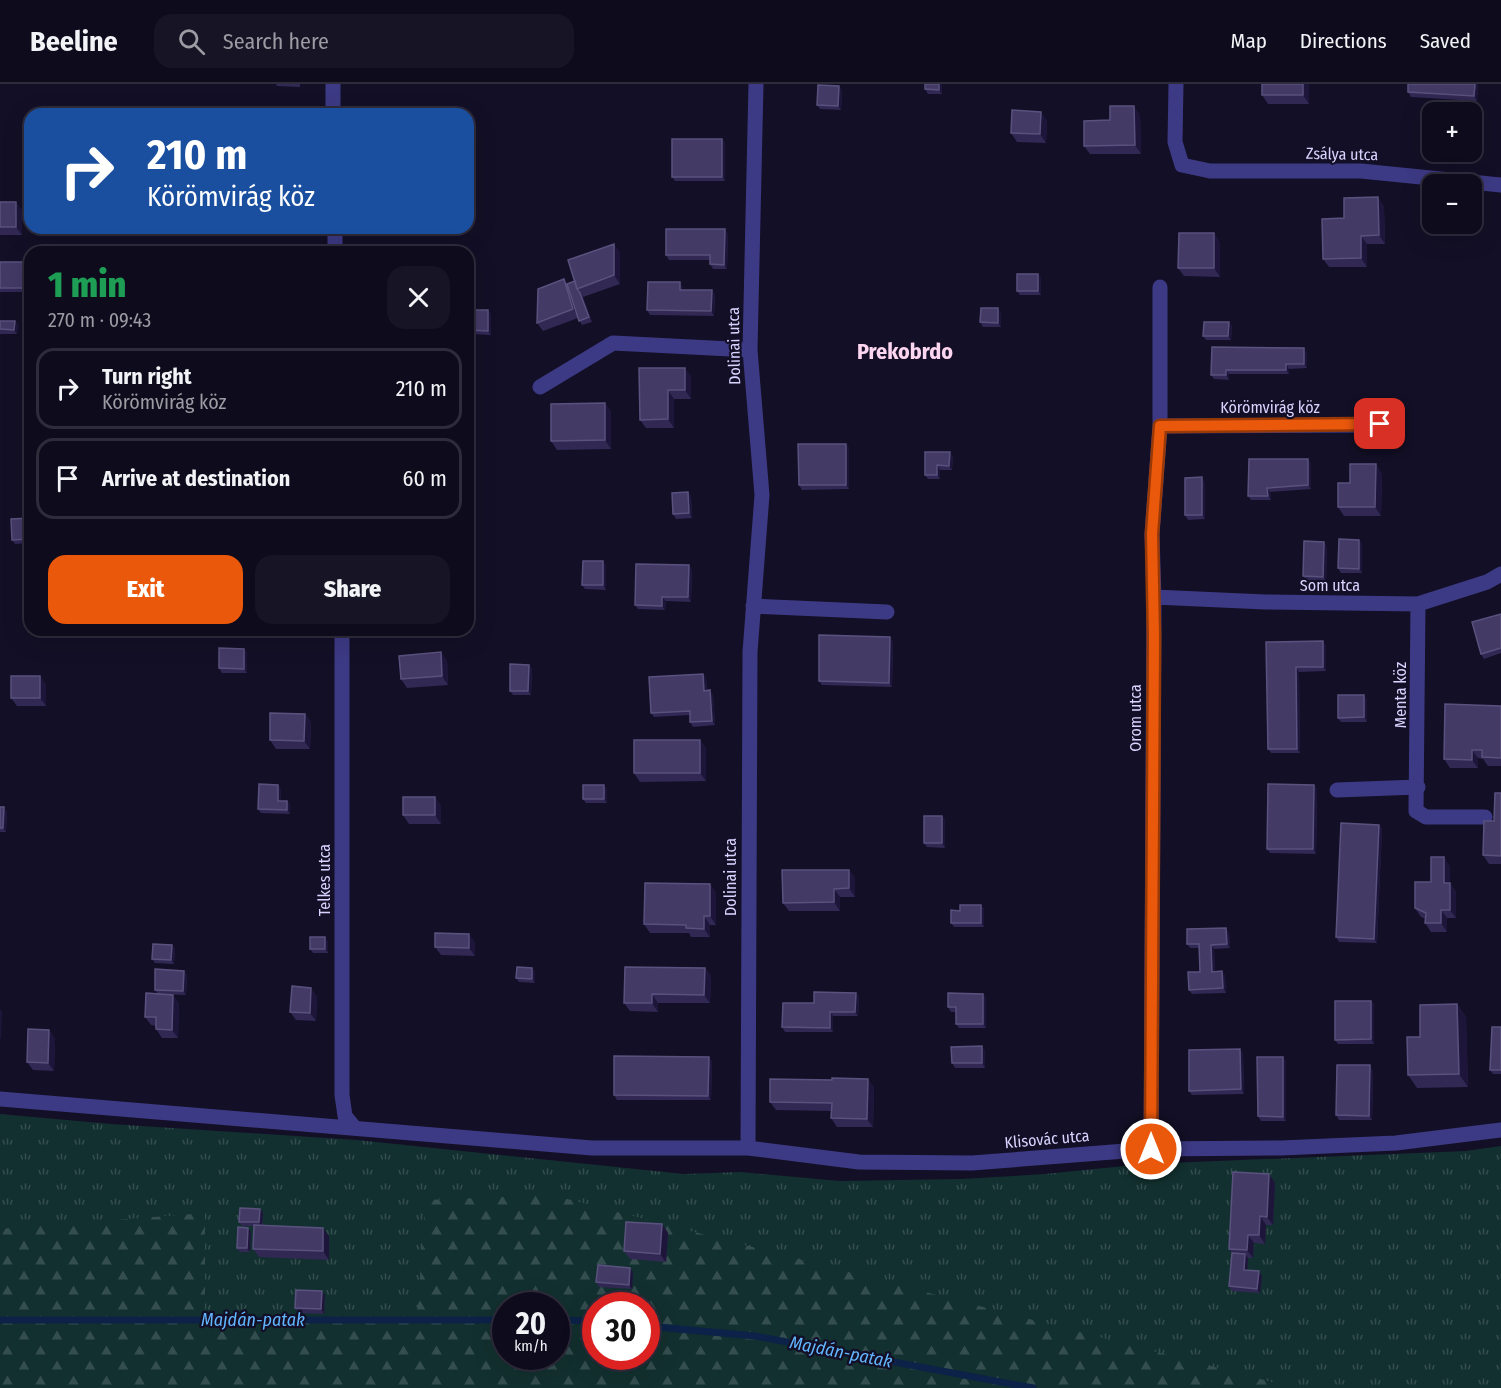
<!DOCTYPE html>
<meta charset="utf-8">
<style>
:root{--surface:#0e0b1c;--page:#171425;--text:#f1f3f6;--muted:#9b9ba3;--line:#2e2b3b;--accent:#ea580c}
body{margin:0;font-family:"Fira Sans Condensed",sans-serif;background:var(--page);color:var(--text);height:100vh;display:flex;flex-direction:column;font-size:22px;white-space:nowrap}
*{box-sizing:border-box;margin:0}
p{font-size:20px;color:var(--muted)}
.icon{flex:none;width:33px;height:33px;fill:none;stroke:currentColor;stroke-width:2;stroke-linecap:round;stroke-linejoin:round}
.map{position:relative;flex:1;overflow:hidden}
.panel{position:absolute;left:24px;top:162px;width:450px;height:390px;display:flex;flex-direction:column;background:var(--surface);border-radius:18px;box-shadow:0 6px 24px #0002,0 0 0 2px var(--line)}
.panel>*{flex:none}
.top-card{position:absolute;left:24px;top:24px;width:450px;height:126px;border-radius:18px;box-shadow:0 6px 24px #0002,0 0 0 2px var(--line);background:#1a4fa0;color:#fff;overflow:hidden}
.controls{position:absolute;left:1422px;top:18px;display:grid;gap:12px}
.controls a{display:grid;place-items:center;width:60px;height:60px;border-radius:12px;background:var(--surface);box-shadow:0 6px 24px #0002,0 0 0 2px var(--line);font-size:30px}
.speed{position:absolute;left:492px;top:1208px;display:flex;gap:12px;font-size:30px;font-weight:700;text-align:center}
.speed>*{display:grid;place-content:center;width:78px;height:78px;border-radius:50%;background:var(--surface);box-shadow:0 6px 24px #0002,0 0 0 2px var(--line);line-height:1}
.speed small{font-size:15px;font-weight:400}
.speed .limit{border:9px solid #d22;background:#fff;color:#111}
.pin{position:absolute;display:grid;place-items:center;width:51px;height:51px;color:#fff;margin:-26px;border-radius:12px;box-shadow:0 3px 9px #0006}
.me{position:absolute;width:66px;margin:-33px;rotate:0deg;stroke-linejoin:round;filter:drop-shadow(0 0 4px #0008)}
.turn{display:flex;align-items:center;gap:21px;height:126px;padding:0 24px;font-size:27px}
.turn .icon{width:78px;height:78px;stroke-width:2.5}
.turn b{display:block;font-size:42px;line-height:51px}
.round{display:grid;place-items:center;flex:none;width:63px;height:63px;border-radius:18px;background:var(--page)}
.overview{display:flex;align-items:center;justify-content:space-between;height:102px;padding:0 24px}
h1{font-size:36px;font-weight:800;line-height:45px;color:#1e9e55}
.button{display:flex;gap:12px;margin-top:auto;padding:12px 24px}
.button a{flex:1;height:69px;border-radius:18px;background:var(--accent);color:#fff;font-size:24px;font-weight:800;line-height:69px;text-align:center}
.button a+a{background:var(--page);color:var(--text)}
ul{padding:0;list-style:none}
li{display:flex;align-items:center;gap:18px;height:81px;margin:0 12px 9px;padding:0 12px;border:3px solid var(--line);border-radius:18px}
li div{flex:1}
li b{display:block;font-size:22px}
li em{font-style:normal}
header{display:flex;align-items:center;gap:36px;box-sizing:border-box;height:84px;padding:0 30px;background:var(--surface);border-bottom:2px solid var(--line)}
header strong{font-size:28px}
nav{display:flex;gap:33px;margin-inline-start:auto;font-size:21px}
.search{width:420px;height:54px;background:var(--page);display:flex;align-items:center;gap:15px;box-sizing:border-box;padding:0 21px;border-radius:18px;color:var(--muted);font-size:22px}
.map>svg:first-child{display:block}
.grass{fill:url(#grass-tufts);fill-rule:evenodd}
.forest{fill:url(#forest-firs);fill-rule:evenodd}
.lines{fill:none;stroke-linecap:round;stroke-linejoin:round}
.stream{stroke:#0c2248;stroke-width:7}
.street{stroke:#3d3a85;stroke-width:15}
.wall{fill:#312854}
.shaded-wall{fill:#1d163a}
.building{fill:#433a66;stroke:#5a527e;stroke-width:1.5}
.route-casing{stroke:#983908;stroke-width:15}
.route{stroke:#ea580c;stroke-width:10}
.labels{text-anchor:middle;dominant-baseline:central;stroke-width:4.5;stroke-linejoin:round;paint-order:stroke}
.street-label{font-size:16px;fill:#d9d4ff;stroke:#130f26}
.water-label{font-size:18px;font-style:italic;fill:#62b6ff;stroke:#130f26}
.district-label{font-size:22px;font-weight:bold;fill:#ffd6f0;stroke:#130f26}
</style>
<header>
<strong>Beeline</strong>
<div class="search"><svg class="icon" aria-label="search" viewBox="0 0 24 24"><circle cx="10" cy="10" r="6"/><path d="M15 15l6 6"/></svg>Search here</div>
<nav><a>Map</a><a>Directions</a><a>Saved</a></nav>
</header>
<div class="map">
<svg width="1501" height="1304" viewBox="0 0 1501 1304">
<defs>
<pattern id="grass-tufts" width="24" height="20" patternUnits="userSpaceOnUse" patternTransform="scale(1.5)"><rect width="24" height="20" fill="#12302f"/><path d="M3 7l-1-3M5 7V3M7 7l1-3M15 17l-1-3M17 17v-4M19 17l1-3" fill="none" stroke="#344d4e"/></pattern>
<pattern id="forest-firs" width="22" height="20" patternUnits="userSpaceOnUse" patternTransform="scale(1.5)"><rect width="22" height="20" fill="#12302f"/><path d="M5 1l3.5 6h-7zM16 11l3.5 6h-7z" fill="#344d4e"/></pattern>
</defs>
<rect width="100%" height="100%" fill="#130f26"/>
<path class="grass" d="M0 1030 111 1040 357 1056 684 1090 740 1088 840 1097 962 1095 1045 1090 1144 1080 1466 1067 1501 1062V1304H0ZM506 1221H556V1272H506ZM596 1221H646V1272H596Z"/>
<path class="forest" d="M552 1111 1295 1304H0V1145L205 1129V1232H417L426 1116ZM506 1221H556V1272H506ZM596 1221H646V1272H596Z"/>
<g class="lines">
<path class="stream" d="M0 1236H506
M556 1236 596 1237
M646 1242 755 1252 1033 1304"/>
<path class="street" d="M333 0V30
M1176 0 1175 58 1182 81 1210 87H1361L1501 101
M335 144V168
M540 303 613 259 750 266
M1160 342 1380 341
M1154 513 1265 518 1418 520 1487 498 1501 490
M1418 520 1416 727 1426 733H1485
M753 522 887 528
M342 546V1011L345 1032 354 1043
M1337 706 1418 703
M0 1015 592 1064H748L859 1078 972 1079 1151 1065 1281 1064 1396 1059 1501 1046
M748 1064 750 568 762 411 750 266 756 0
M1151 1065 1154 513 1152 450 1160 342V203"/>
</g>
<path class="wall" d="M276 0H300V3L277 2Z
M925 0H942V10H928L925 5Z
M1309 0V20H1268L1262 11Z
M1478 0 1477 17 1411 13 1408 8Z
M842 6 841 26 820 25 817 21Z
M1140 31 1141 70H1090L1084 62 1110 36Z
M1047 36 1046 59 1017 58 1011 49Z
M722 55 725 59V97H675L672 93Z
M0 118 22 126V151H0Z
M1384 122 1385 160H1367V183H1329L1323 175 1344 134Z
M728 150 727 185H713L710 180V176H669L666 171Z
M1220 158V193L1184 192 1178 184Z
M620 168V200L583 213 592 238 582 241 578 234 543 247 537 239 567 200 575 197Z
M0 178H23L27 182 26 208H0Z
M1038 190 1041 194V211H1020L1017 207Z
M683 203V206L715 210 714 232 650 231 647 226Z
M468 226H488L491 231V251L468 250Z
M1001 229V243H983L980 238Z
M0 237H15L18 241 17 250H0Z
M1232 242 1231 256H1206L1203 252Z
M1212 263 1307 269V284L1289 285V290H1229V296L1214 295 1211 291Z
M639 284 691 292V315H674V344H646L640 336Z
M605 319 611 328V365L557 366 551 357Z
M846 360 849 364V405L802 406 799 401Z
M925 368 953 373 952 386H940V395H928L925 391Z
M1311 379V405L1270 408 1271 416H1251L1248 412Z
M1382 389 1381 432H1344L1338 423 1350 399Z
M1205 398V435L1188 436 1185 431Z
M688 408 691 412 692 434 676 435 673 430Z
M30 434V459L15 460 12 456Z
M1359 456 1362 460V489H1341L1338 484Z
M1327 462 1326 497 1306 496 1303 492Z
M606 481V506L585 505 582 501Z
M689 481 692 486 691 518 666 517 665 526 638 525 635 521Z
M1501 530V569L1484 575 1481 570Z
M893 557 892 603 822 601 819 597Z
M1266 558 1326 561V587L1299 588 1300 669H1271L1268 665Z
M244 565 247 569V589H222L219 584Z
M441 568 447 577 448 601 407 604 401 595Z
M529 581 532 585 531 611H513L510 607Z
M703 590 706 594 707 607 713 611 715 641 693 643 690 638V631L654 633 651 629Z
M40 592 46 601V622H17L11 614Z
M1367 615V638H1341L1338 634Z
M1501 622V682H1488L1483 675 1478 674V684H1450L1444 675Z
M305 630 311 638 310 665H276L270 656Z
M706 664V697L640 698 634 689Z
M1314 701 1317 705 1316 770 1270 769 1267 765Z
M281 705V717H287L290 721V730L261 729 258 725Z
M607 705V719H586L583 715Z
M1501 709V780H1489L1483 771 1494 737Z
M435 713 441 722V740H409L403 731Z
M0 723 7 728 6 748H0Z
M942 732 945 736V764L927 763 924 759Z
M1379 741 1382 745 1377 859 1339 858 1336 853Z
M1450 782V799L1456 808V834H1447V848H1431L1425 839 1426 835 1421 833 1415 824 1431 798Z
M849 786 855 794V813H840V827H789L783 819Z
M710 800 716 809V841H710V853H691L689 849H650L644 840Z
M981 821 984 825V843H954L951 839 960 827Z
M1229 848 1230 864 1214 865 1215 888 1222 887 1225 892 1226 909 1192 910 1189 906 1200 888 1199 864H1190L1187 860Z
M328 857V869H313L310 865Z
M475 858V872L441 871 435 863Z
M172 861 175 865 174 880 155 879 152 875Z
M532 884 535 888V899L519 898 516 894Z
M705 884 711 892 710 919H658V928L630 927 624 919Z
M184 887 187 891 186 911 160 910 179 919 178 954H162L156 945V942L151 941 145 933 158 910 155 906Z
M856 909 859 913 858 932H833V948H785L782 943 814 919Z
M983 910 986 914V944H959L956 940V928H951L948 923Z
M317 912 316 937 296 936 290 928Z
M1371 917 1374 921V960H1338L1335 956Z
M1457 920 1466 933 1468 1003 1417 1004 1408 991 1420 953Z
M1501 943V990H1493L1490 986Z
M49 946 55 955 54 987 33 986 27 978Z
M982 962 985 967V984H955L952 979Z
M1243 969 1244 1010 1192 1011 1189 1007Z
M1283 973 1286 978V1037H1261L1258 1032Z
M712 977 711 1016H617L614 1011Z
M1373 986 1372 1036H1339L1336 1031Z
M874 1003 873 1043H837L831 1034V1027L776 1026 770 1018Z
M1269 1090 1275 1099 1273 1141H1266L1265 1160 1254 1159 1253 1174H1248L1247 1187 1262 1192 1260 1209 1232 1207 1229 1202 1232 1169 1229 1165Z
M260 1125 263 1129V1141L329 1152V1176L259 1173 253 1165 254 1142H242L239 1138Z
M662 1140 668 1149 666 1178 630 1175 624 1167Z
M251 1148 250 1168H240L237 1164Z
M630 1184 633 1188 632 1205 599 1203 596 1198Z
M325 1211 324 1230 298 1229 295 1224Z"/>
<path class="shaded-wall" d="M939 0H942V10L939 6Z
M1303 0H1309V20L1303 11Z
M1475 0H1478L1477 17 1474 12Z
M839 2 842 6 841 26 838 22Z
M1134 22 1140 31 1141 70 1135 61Z
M1041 28 1047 36 1046 59 1040 50Z
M722 55 725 59V97L722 93Z
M1378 113 1384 122 1385 160 1379 151Z
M16 118 22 126V151L16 143Z
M725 145 728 150 727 185 724 181Z
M1214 149 1220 158V193L1214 184Z
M1361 152 1367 160V183L1361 174Z
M614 160 620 168V200L614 191Z
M23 178 27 182 26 208 23 204Z
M1038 190 1041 194V211L1038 207Z
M564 195 570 204 579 234 573 225Z
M680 198 683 203V210L680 206Z
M712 206 715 210 714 232 711 227Z
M580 209 583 213 592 238 589 233Z
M998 224 1001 229V243L998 239Z
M488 226 491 231V251L488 247Z
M15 237 18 241 17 250 14 246Z
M1229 238 1232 242 1231 256 1228 252Z
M1304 264 1307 269V284L1304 280Z
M1286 280 1289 285V290L1286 286Z
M685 284 691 292V315L685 306Z
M1226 286 1229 290V296L1226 291Z
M668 306 674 315V344L668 335Z
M605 319 611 328V365L605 356Z
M846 360 849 364V405L846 401Z
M950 368 953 373 952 386 949 382Z
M1308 375 1311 379V405L1308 401Z
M1376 380 1382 389 1381 432 1375 423Z
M937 381 940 386V395L937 391Z
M1202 393 1205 398V435L1202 431Z
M1267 404 1270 408 1271 416 1268 412Z
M688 408 691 412 692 434 689 429Z
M1359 456 1362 460V489L1359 485Z
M1324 458 1327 462 1326 497 1323 493Z
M603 477 606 481V506L603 501Z
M689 481 692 486 691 518 688 513Z
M662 513 666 517 665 526 662 522Z
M890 553 893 557 892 603 889 599Z
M1323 557 1326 561V587L1323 583Z
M244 565 247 569V589L244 585Z
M441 568 447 577 448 601 442 592Z
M529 581 532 585 531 611 528 607Z
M1296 583 1299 588 1300 669 1297 665Z
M703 590 706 594 707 611 704 607Z
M40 592 46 601V622L40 614Z
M710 606 713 611 715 641 712 637Z
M1364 611 1367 615V638L1364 633Z
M305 630 311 638 310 665 304 657Z
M700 656 706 664V697L700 689Z
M1472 666 1478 674V684L1472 676Z
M278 701 281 705V721L278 717Z
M604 701 607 705V719L604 715Z
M1314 701 1317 705 1316 770 1313 765Z
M435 713 441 722V740L435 731Z
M287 717 290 721V730L287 726Z
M4 723 7 728 6 748 3 744Z
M942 732 945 736V764L942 759Z
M1379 741 1382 745 1377 859 1374 855Z
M1444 773 1450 782V808L1444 799Z
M849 786 855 794V813L849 804Z
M1450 799 1456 808V834L1450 826Z
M710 800 716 809V841L710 832Z
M834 805 840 813V827L834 818Z
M981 821 984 825V843L981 839Z
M1441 826 1447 834V848L1441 839Z
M704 832 710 841V853L704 845Z
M1226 844 1229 848 1230 864 1227 860Z
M469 850 475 858V872L469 864Z
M325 853 328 857V869L325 865Z
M172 861 175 865 174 880 171 876Z
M1211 861 1214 865 1215 892 1212 888Z
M532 884 535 888V899L532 895Z
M705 884 711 892 710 919 704 911Z
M184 887 187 891 186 911 183 907Z
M1222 887 1225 892 1226 909 1223 904Z
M311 904 317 912 316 937 310 929Z
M856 909 859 913 858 932 855 928Z
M652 910 658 919V928L652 919Z
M983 910 986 914V944L983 940Z
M173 911 179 919 178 954 172 946Z
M1371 917 1374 921V960L1371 955Z
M1457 920 1466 933 1468 1003 1459 990Z
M0 925 2 928 1 955 0 954Z
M830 928 833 932V948L830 944Z
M49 946 55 955 54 987 48 979Z
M982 962 985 967V984L982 979Z
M1240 965 1243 969 1244 1010 1241 1005Z
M709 973 712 977 711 1016 708 1012Z
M1283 973 1286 978V1037L1283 1033Z
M1370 981 1373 986 1372 1036 1369 1032Z
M868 995 874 1003 873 1043 867 1035Z
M1269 1090 1275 1099 1273 1141 1267 1133Z
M260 1125 263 1129 262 1143 259 1138Z
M1260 1132 1266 1141 1265 1160 1259 1151Z
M662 1140 668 1149 666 1178 660 1170Z
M248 1144 251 1148 250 1168 247 1164Z
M323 1144 329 1152V1176L323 1167Z
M1248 1151 1254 1159 1253 1174 1247 1166Z
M1245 1170 1248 1174 1247 1191 1244 1186Z
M630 1184 633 1188 632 1205 629 1201Z
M1259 1187 1262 1192 1260 1209 1257 1205Z
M322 1207 325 1211 324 1230 321 1225Z"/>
<path class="building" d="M925 0H939V6L925 5Z
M1262 0H1303V11H1262Z
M1408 0H1475L1474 12 1408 8Z
M818 1 839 2 838 22 817 21Z
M1110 22H1134L1135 61 1084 62V37L1110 36Z
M1012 26 1041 28 1040 50 1011 49Z
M672 55H722V93H672Z
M1378 113 1379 151 1361 152V174L1323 175 1322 135 1344 134V114Z
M0 118H16V143H0Z
M666 145H725L724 181 710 180V171H666Z
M1179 149H1214V184H1178Z
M614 160V191L577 205 568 176Z
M0 178H23V204H0Z
M1017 190H1038V207H1017Z
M564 195 573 225 537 239 538 205Z
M575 197 577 205 580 209 589 233 579 237 567 200Z
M648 198H680V206H712L711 227 647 226Z
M981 224H998V239L980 238Z
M468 226H488V247L468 246Z
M0 237H15L14 246 0 245Z
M1204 238H1229L1228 252H1203Z
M1212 263 1304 264V280H1286V286H1226V291H1211Z
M639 284H685V306H668V335L640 336Z
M605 319V356L551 357V320Z
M798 360H846V401H799Z
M925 368H950L949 382 937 381V391H925Z
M1249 375H1308V401L1267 404 1268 412H1248Z
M1350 380H1376L1375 423H1338V399H1350Z
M1202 393V431H1185V394Z
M688 408 689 429 673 430 672 409Z
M30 434V455L12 456 11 435Z
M1339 455 1359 456V485L1338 484Z
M1304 457 1324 458 1323 493 1303 492Z
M583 477H603V501H582Z
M636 480 689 481 688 513H662V522L635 521Z
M1501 530V564L1481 570 1472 538Z
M819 551 890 553 889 599 819 597Z
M1323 557V583H1296L1297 665H1268L1266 558Z
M219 564 244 565V585L219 584Z
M441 568 442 592 401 595 399 572Z
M510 580 529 581 528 607H510Z
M703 590 704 607 710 606 712 637 690 638V627L651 629 649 593Z
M11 592H40V614H11Z
M1338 611H1364V633L1338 634Z
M1445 620 1501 622V674L1482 673V666H1472V676L1444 675Z
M270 629 305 630 304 657 270 656Z
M634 656H700V689H634Z
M259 700 278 701V717H287V726L258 725Z
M1268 700 1314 701 1313 765H1267Z
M583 701H604V715H583Z
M1495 709H1501V772L1483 771 1484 737H1494Z
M403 713H435V731H403Z
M0 723H4L3 744H0Z
M924 732H942V759H924Z
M1341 739 1379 741 1374 855 1336 853Z
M1431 773H1444V799H1450V826H1441V839H1425L1426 829 1415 824V798H1431Z
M782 786H849V804L834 805V818L783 819Z
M645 799 710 800V832H704V845L686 844V841L644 840Z
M960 821H981V839H951V826L960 827Z
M1226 844 1227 860 1211 861 1212 888 1222 887 1223 904 1189 906 1188 888H1200L1199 860H1187V845Z
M435 849 469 850V864L435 863Z
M310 853H325V865H310Z
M153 860 172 861 171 876 152 875Z
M517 883 532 884V895L516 894Z
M625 883 705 884 704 911 652 910V919H624Z
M155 885 184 887 183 907 155 906Z
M292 902 311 904 310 929 290 928Z
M814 908 856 909 855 928H830V944L782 943 783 919H814Z
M146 909 173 911 172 946 156 945V933H145Z
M948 909 983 910V940H956V923H948Z
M1335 917H1371V955L1335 956Z
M1457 920 1459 990 1408 991 1407 953H1420V921Z
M1492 943H1501V986H1490Z
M28 945 49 946 48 979 27 978Z
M982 962V979H952L951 963Z
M1240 965 1241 1005 1189 1007V966Z
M614 972 709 973 708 1012 614 1011Z
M1257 973H1283V1033L1258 1032Z
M1337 981H1370L1369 1032 1336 1031Z
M832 994 868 995 867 1035 831 1034 832 1019 770 1018V995L832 996Z
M1233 1088 1269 1090 1267 1133 1260 1132 1259 1151H1248L1247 1166 1229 1165Z
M240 1124 260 1125 259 1138H239Z
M626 1138 662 1140 660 1170 624 1167Z
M254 1141 323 1144V1167L253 1165Z
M238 1143 248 1144 247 1164H237Z
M1232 1169 1245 1170 1244 1186 1259 1187 1257 1205 1229 1202Z
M598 1181 630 1184 629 1201 596 1198Z
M296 1206 322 1207 321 1225 295 1224Z"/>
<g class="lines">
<g class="route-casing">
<path id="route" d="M1151 1065 1154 553 1152 450 1160 342 1380 340"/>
</g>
<use href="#route" class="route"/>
</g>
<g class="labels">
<g class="street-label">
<text transform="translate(1342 70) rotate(1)">Zsálya utca</text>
<text transform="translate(734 262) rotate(-91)">Dolinai utca</text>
<text x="1270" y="323">Körömvirág köz</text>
<text x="1330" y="501">Som utca</text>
<text transform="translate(1400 611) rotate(-90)">Menta köz</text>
<text transform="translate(1135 634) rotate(-90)">Orom utca</text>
<text transform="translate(730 793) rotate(-90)">Dolinai utca</text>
<text transform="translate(324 796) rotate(-90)">Telkes utca</text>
<text transform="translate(1047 1055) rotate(-5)">Klisovác utca</text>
</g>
<g class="water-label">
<text x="253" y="1236">Majdán-patak</text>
<text transform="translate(841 1268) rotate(11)">Majdán-patak</text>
</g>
<g class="district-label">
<text x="905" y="267">Prekobrdo</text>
</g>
</g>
</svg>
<div class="controls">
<a>+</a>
<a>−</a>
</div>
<div class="speed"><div>20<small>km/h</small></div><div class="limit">30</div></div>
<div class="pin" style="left:1380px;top:340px;background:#d93025"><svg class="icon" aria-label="arrive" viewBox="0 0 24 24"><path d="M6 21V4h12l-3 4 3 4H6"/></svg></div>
<svg class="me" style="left:1151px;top:1065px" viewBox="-20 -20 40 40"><circle r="17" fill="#ea580c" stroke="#fff" stroke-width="3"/><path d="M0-11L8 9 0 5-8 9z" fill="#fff"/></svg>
<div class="top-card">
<div class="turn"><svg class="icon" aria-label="right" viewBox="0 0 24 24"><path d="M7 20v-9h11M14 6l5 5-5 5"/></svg><div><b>210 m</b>Körömvirág köz</div></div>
</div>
<section class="panel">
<div class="overview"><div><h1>1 min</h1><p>270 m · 09:43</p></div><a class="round"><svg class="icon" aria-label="close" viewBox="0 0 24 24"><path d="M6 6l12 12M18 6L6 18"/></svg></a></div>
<ul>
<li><svg class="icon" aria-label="right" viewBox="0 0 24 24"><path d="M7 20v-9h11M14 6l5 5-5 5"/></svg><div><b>Turn right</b><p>Körömvirág köz</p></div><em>210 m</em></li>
<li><svg class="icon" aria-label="arrive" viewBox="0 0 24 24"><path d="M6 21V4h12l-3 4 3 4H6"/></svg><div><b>Arrive at destination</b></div><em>60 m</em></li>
</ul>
<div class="button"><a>Exit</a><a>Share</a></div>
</section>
</div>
